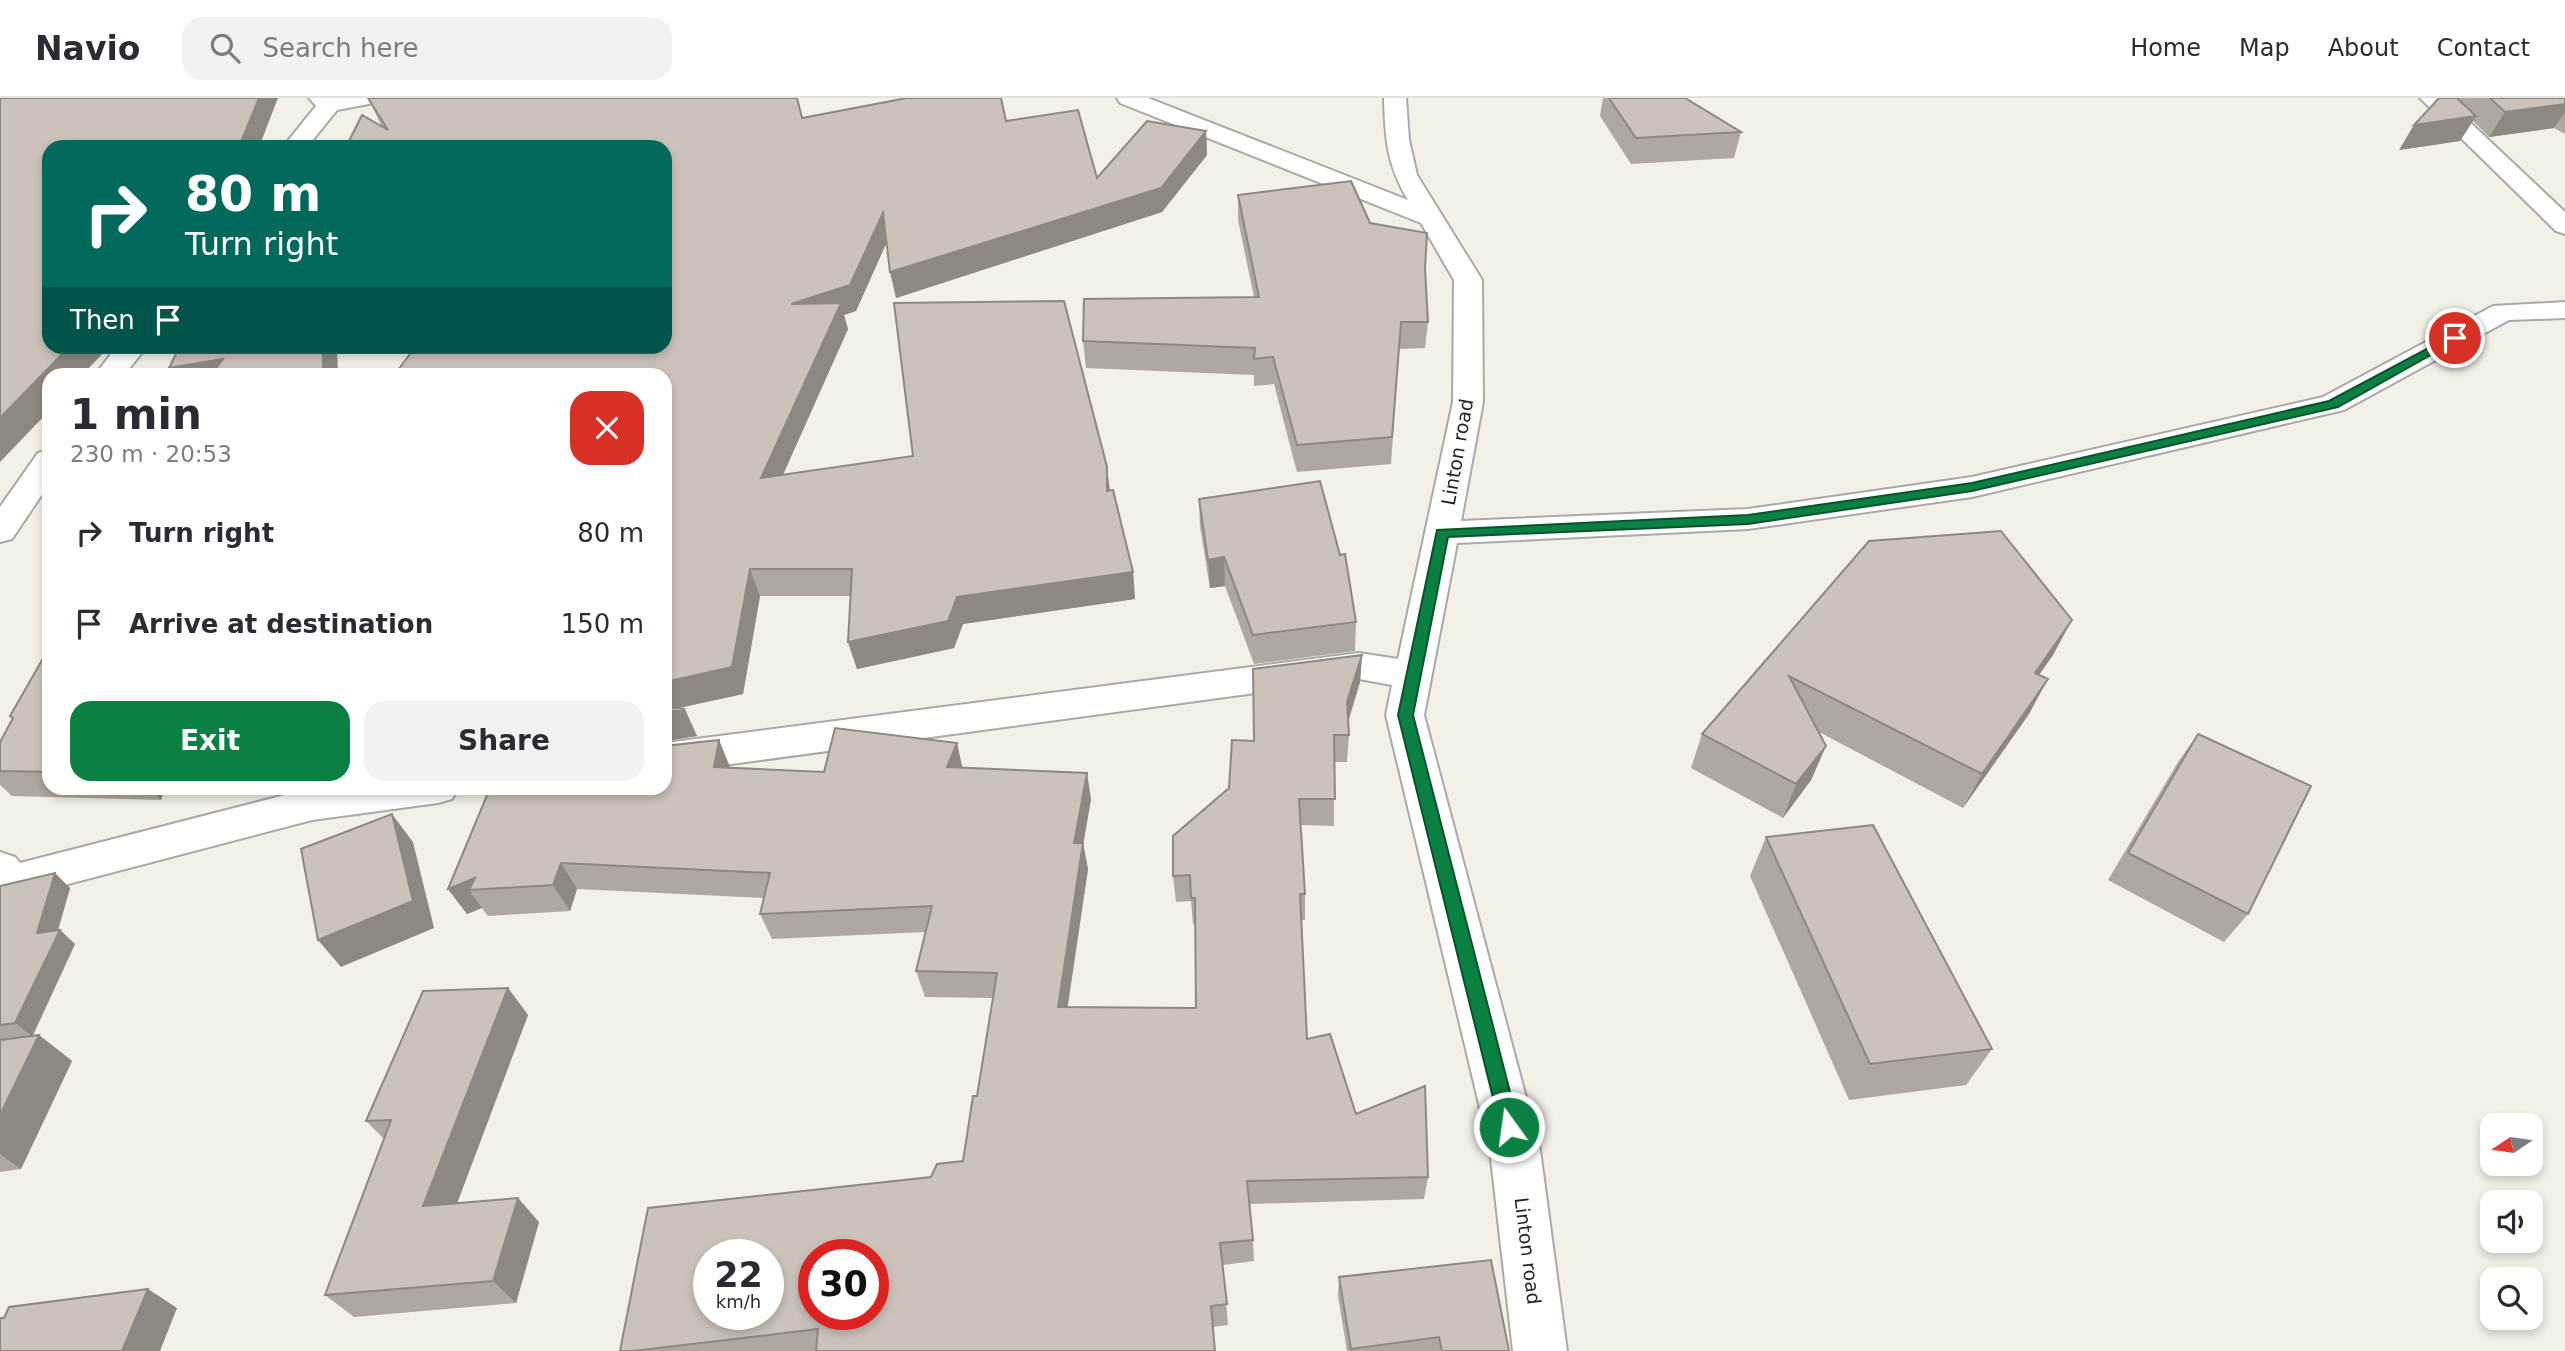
<!DOCTYPE html>
<meta charset="utf-8">
<style>
:root{--surface:#fff;--page:#f2f2f3;--text:#2b2b33;--muted:#7c7c81;--line:#e1e1e2;--accent:#0b8043}
body{margin:0;font-family:"DejaVu Sans",sans-serif;background:var(--page);color:var(--text);height:100vh;display:flex;flex-direction:column;font-size:26px;white-space:nowrap}
*{box-sizing:border-box;margin:0}
p{font-size:23px;color:var(--muted)}
.icon{flex:none;width:38px;height:38px;fill:none;stroke:currentColor;stroke-width:2;stroke-linecap:round;stroke-linejoin:round}
.map{position:relative;flex:1;overflow:hidden}
.side{position:absolute;left:42px;top:270px;width:630px;height:427px;display:flex;flex-direction:column;background:var(--surface);border-radius:21px;box-shadow:0 4px 10px #0003}
.side>*{flex:none}
.hud{position:absolute;left:42px;top:42px;width:630px;height:214px;border-radius:21px;box-shadow:0 4px 10px #0003;background:#00695c;color:#fff;overflow:hidden}
.needle{width:46px;rotate:257deg}
.fabs{position:absolute;left:2480px;top:1015px;display:grid;gap:14px}
.fabs a{display:grid;place-items:center;width:63px;height:63px;border-radius:14px;background:var(--surface);box-shadow:0 4px 10px #0003;font-size:35px}
.speed{position:absolute;left:693px;top:1141px;display:flex;gap:14px;font-size:35px;font-weight:700;text-align:center}
.speed>*{display:grid;place-content:center;width:91px;height:91px;border-radius:50%;background:var(--surface);box-shadow:0 4px 10px #0003;line-height:1}
.speed small{font-size:18px;font-weight:400}
.speed .limit{border:10px solid #d22;background:#fff;color:#111}
.pin{position:absolute;display:grid;place-items:center;width:60px;height:60px;color:#fff;margin:-30px;border:4px solid #fff;border-radius:50%;box-shadow:0 2px 7px #0007}
.me{position:absolute;width:77px;margin:-38px;rotate:346deg;stroke-linejoin:round;filter:drop-shadow(0 0 5px #0008)}
.turn{display:flex;align-items:center;gap:24px;height:147px;padding:0 28px;font-size:32px}
.turn .icon{width:91px;height:91px;stroke-width:2.5}
.turn b{display:block;font-size:49px;line-height:60px}
.then{display:flex;align-items:center;height:66px;padding:0 28px;background:#0003;gap:14px;font-size:26px}
.round{display:grid;place-items:center;flex:none;width:74px;height:74px;border-radius:21px;background:var(--page)}
.head{display:flex;align-items:center;justify-content:space-between;height:119px;padding:0 28px}
h1{font-size:42px;font-weight:700;line-height:52px}
.cta{display:flex;gap:14px;margin-top:auto;padding:14px 28px}
.cta a{flex:1;height:80px;border-radius:21px;background:var(--accent);color:#fff;font-size:28px;font-weight:700;line-height:80px;text-align:center}
.cta a+a{background:var(--page);color:var(--text)}
ul{padding:0;list-style:none}
li{display:flex;align-items:center;gap:21px;height:91px;padding:0 28px}
li div{flex:1}
li b{display:block;font-size:26px}
li em{font-style:normal}
header{display:flex;align-items:center;gap:42px;box-sizing:border-box;height:98px;padding:0 35px;background:var(--surface);border-bottom:2px solid var(--line)}
header strong{font-size:33px}
nav{display:flex;gap:38px;margin-inline-start:auto;font-size:24px}
.search{width:490px;height:63px;background:var(--page);display:flex;align-items:center;gap:18px;box-sizing:border-box;padding:0 24px;border-radius:21px;color:var(--muted);font-size:26px}
.map>svg:first-child{display:block}
.lines{fill:none;stroke-linecap:round;stroke-linejoin:round}
.minor-casing{stroke:#a9a9a9;stroke-width:4}
.minor{fill:#fff;fill-rule:evenodd}
.wall{fill:#afa8a0}
.shaded-wall{fill:#8e8882}
.building{fill:#cbc3ba;stroke:#8e8882;stroke-width:2;fill-rule:evenodd}
.route{fill:#0b8043;stroke:#07532c;stroke-width:2}
.labels{text-anchor:middle;dominant-baseline:central;stroke-width:7;stroke-linejoin:round;paint-order:stroke}
.street-label{font-size:19px;fill:#222;stroke:#fff}
</style>
<header>
<strong>Navio</strong>
<div class="search"><svg class="icon" aria-label="search" viewBox="0 0 24 24"><circle cx="10" cy="10" r="6"/><path d="M15 15l6 6"/></svg>Search here</div>
<nav><a>Home</a><a>Map</a><a>About</a><a>Contact</a></nav>
</header>
<div class="map">
<svg width="2565" height="1253" viewBox="0 0 2565 1253">
<rect width="100%" height="100%" fill="#f3f0e8"/>
<g class="lines">
<g class="minor-casing">
<path id="minor" d="M309 0H377L374 5 337 12 307 49H283L316 8Z
M1117 0H1148L1408 102C1387 67 1385 40 1384 0H1406L1409 42 1417 77 1482 182 1483 304 1461 423 1748 411 1972 379 2323 299 2493 208 2565 204V220L2509 222 2344 312 1972 399 1748 431 1457 445 1424 617 1540 1052 1567 1253H1513L1490 1052 1386 617 1392 587 1359 581 665 675V645L1359 555 1398 561 1453 304 1454 182 1421 125 1120 5Z
M2420 0H2444L2565 114V136L2556 133Z
M117 248H147L125 276H96Z
M49 352V386L12 441 0 444V409L38 355Z
M312 690H458L452 701 438 705 312 722 11 801 0 797V754L15 759 20 765Z"/>
</g>
<use href="#minor" class="minor"/>
</g>
<path class="wall" d="M368 0 802 20 1006 23 1097 80 1206 33 1207 57 1162 114 896 200 887 144 856 213 844 217 848 231 783 376 1107 369 1110 393 1133 474 1135 501 963 526 954 550 857 571 848 544 851 498H760L743 596 678 610 697 638 665 643V49H346L382 29Z
M1603 0H1685L1741 34 1734 60 1631 66 1600 18Z
M2439 0H2565V36L2554 30 2489 39 2473 23 2460 43 2399 52Z
M1238 97 1370 125 1425 171 1428 224 1425 250 1399 251 1391 366 1297 374 1274 286 1254 288V277L1086 270 1083 243 1254 199 1238 122Z
M1199 401 1356 524 1355 553 1254 566 1225 488 1210 490 1200 429Z
M1869 443 2053 557 2039 577 2029 616 1963 710 1819 634 1826 648 1811 682 1783 720 1691 670 1702 636Z
M49 550V690H165L161 702 12 698 0 687V644L12 621 10 618Z
M1362 557 1360 584 1348 623 1349 637 1347 664H1334V728L1301 727 1305 796V822H1302L1307 941 1356 1016 1428 1079 1424 1101 1250 1106 1253 1142 1254 1163 1223 1167 1228 1227 1213 1229 1215 1253H620L931 1079 963 1063 977 998 993 900 925 899 916 873 926 834 772 841 760 816 764 800 577 791 570 813 488 818 482 810 467 816 448 791 719 642 730 670 824 674 963 670 1091 701 1083 745 1088 771 1067 910H1196L1195 826H1193L1191 803 1176 804 1173 778 1229 690 1254 643Z
M2198 636 2248 816 2224 844 2108 782 2178 664Z
M1766 739 1992 951 1966 987 1849 1002 1750 778Z
M55 775 70 790 58 832H60L75 846 33 938 39 937 72 963 21 1071 0 1074V788Z
M508 890 528 917 457 1105 539 1124 516 1205 354 1219 325 1197 384 1041 366 1023Z
M1339 1179 1509 1253H1347L1338 1198Z"/>
<path class="shaded-wall" d="M259 0H278L259 49H239Z
M2565 6V14L2554 30 2489 39 2505 14Z
M2476 18 2460 43 2399 52 2414 27Z
M1206 33 1207 57 1162 114 896 200 890 174Z
M883 115 889 139 856 213 844 217 848 231 770 406 761 380 791 206Z
M70 248H110L83 276H49V313L0 364V320Z
M323 248H337L338 276H323Z
M223 261 233 276H174L169 270Z
M1107 369 1110 396 1107 393Z
M1224 459 1225 488 1210 490 1208 462Z
M750 471 760 498 743 596 665 613V584Z
M1133 474 1135 501 963 526 954 550 857 571 848 544 957 499Z
M2072 522 2053 557 2016 609 2035 575Z
M1362 557 1360 584 1346 631 1347 604Z
M2048 581 2029 616 1963 710 1982 676Z
M685 611 697 638 665 643V614Z
M719 642 730 669 726 696 714 669Z
M957 645 963 672 947 669Z
M1826 648 1811 682 1783 720 1796 686Z
M1087 675 1091 701 1079 771 1074 745Z
M150 690H165L161 702Z
M392 716 413 744 434 830 341 869 318 842Z
M1083 745 1088 771 1064 934 1058 909Z
M561 765 577 791 570 813 553 787Z
M55 775 70 790 56 839 60 832 75 846 32 938 15 925 37 835Z
M475 780 469 792 482 810 467 816 448 791Z
M508 890 528 917 447 1132 423 1108Z
M39 937 72 963 21 1071 0 1056V1017Z
M518 1100 539 1124 516 1205 493 1183Z
M148 1191 177 1210 160 1253H122Z"/>
<path class="building" d="M0 0H259L239 49H49V248H70L0 320Z
M368 0H797L802 20 907 0H1001L1006 23 1078 12 1097 80 1147 23 1206 33 1161 90 890 174 883 115 850 187 791 206 841 205 761 380 913 358 894 205 1064 203 1107 369V393L1113 392 1133 474 957 499 948 523 848 544 852 471H750L732 569 665 584V276H395L416 248H665V49H346L362 17 388 32Z
M1609 0H1685L1741 34 1636 40Z
M2439 0H2457L2476 18 2414 27Z
M2490 0H2565V6L2505 14Z
M1351 83 1370 125 1427 135 1425 171 1428 224H1401L1392 339 1297 347 1273 259 1254 261 1255 250 1083 243 1084 201 1259 199 1238 97Z
M180 248H323V276H212L223 261 169 270Z
M1320 383 1340 457 1345 456 1356 524 1253 537 1224 459 1208 462 1199 401Z
M2001 433 2072 522 2035 575 2048 581 1982 676 1789 578 1826 648 1796 686 1702 636 1869 443Z
M49 550V674L0 673V644L13 620 10 618Z
M1362 557 1347 604 1349 637H1334L1335 701H1299L1305 796H1300L1307 941 1330 936 1356 1016 1425 988 1428 1079 1247 1083 1253 1142 1220 1145 1227 1206 1211 1208 1215 1253H816L818 1231 633 1253H620L648 1110 931 1079 937 1066 963 1063 973 998H977L997 875 916 873 932 808 760 816 770 775 561 765 553 787 469 792 475 780 448 791 490 690H665V648L719 642 714 669 824 674 835 630 957 645 947 669 1087 675 1074 745H1083L1058 909 1196 910 1195 800H1191L1190 777 1173 778V738L1229 690 1232 642 1254 643 1253 571ZM709 1157H768V1216H709ZM814 1157H873V1216H814Z
M665 609 685 611 665 614Z
M2198 636 2311 688 2248 816 2128 755Z
M392 716 413 803 318 842 301 751Z
M1873 727 1992 951 1870 966 1766 739Z
M55 775 37 835 60 832 15 925 0 927V788Z
M508 890 423 1108 518 1100 493 1183 325 1197 391 1022 366 1023 423 893Z
M39 937 0 1017V942Z
M1491 1162 1509 1253H1442L1439 1239 1351 1251 1339 1179Z
M148 1191 122 1253H0V1220H4L9 1209Z"/>
<path class="route" d="M2451 238 2461 240 2338 309 1972 393 1748 426 1448 439 1413 617 1519 1029 1516 1036 1509 1038 1502 1036 1398 617 1437 432 1748 417 1972 385 2329 303Z"/>
<g class="labels">
<g class="street-label">
<text transform="translate(1457 354) rotate(-80)">Linton road</text>
<text transform="translate(1528 1153) rotate(83)">Linton road</text>
</g>
</g>
</svg>
<div class="fabs">
<a><svg class="needle" viewBox="-14 -14 28 28"><path d="M0-13l5 13h-10z" fill="#e53935"/><path d="M0 13l5-13h-10z" fill="#7c7c81"/></svg></a>
<a><svg class="icon" aria-label="sound" viewBox="0 0 24 24"><path d="M4 9h4l5-4v14l-5-4H4zM17 9q2 3 0 6"/></svg></a>
<a><svg class="icon" aria-label="search" viewBox="0 0 24 24"><circle cx="10" cy="10" r="6"/><path d="M15 15l6 6"/></svg></a>
</div>
<div class="speed"><div>22<small>km/h</small></div><div class="limit">30</div></div>
<div class="pin" style="left:2455px;top:240px;background:#d93025"><svg class="icon" aria-label="arrive" viewBox="0 0 24 24"><path d="M6 21V4h12l-3 4 3 4H6"/></svg></div>
<svg class="me" style="left:1509px;top:1029px" viewBox="-20 -20 40 40"><circle r="17" fill="#0b8043" stroke="#fff" stroke-width="3"/><path d="M0-11L8 9 0 5-8 9z" fill="#fff"/></svg>
<div class="hud">
<div class="turn"><svg class="icon" aria-label="right" viewBox="0 0 24 24"><path d="M7 20v-9h11M14 6l5 5-5 5"/></svg><div><b>80 m</b>Turn right</div></div>
<div class="then">Then<svg class="icon" aria-label="arrive" viewBox="0 0 24 24"><path d="M6 21V4h12l-3 4 3 4H6"/></svg></div>
</div>
<section class="side">
<div class="head"><div><h1>1 min</h1><p>230 m · 20:53</p></div><a class="round" style="background:#d93025;color:#fff"><svg class="icon" aria-label="close" viewBox="0 0 24 24"><path d="M6 6l12 12M18 6L6 18"/></svg></a></div>
<ul>
<li><svg class="icon" aria-label="right" viewBox="0 0 24 24"><path d="M7 20v-9h11M14 6l5 5-5 5"/></svg><div><b>Turn right</b></div><em>80 m</em></li>
<li><svg class="icon" aria-label="arrive" viewBox="0 0 24 24"><path d="M6 21V4h12l-3 4 3 4H6"/></svg><div><b>Arrive at destination</b></div><em>150 m</em></li>
</ul>
<div class="cta"><a>Exit</a><a>Share</a></div>
</section>
</div>
